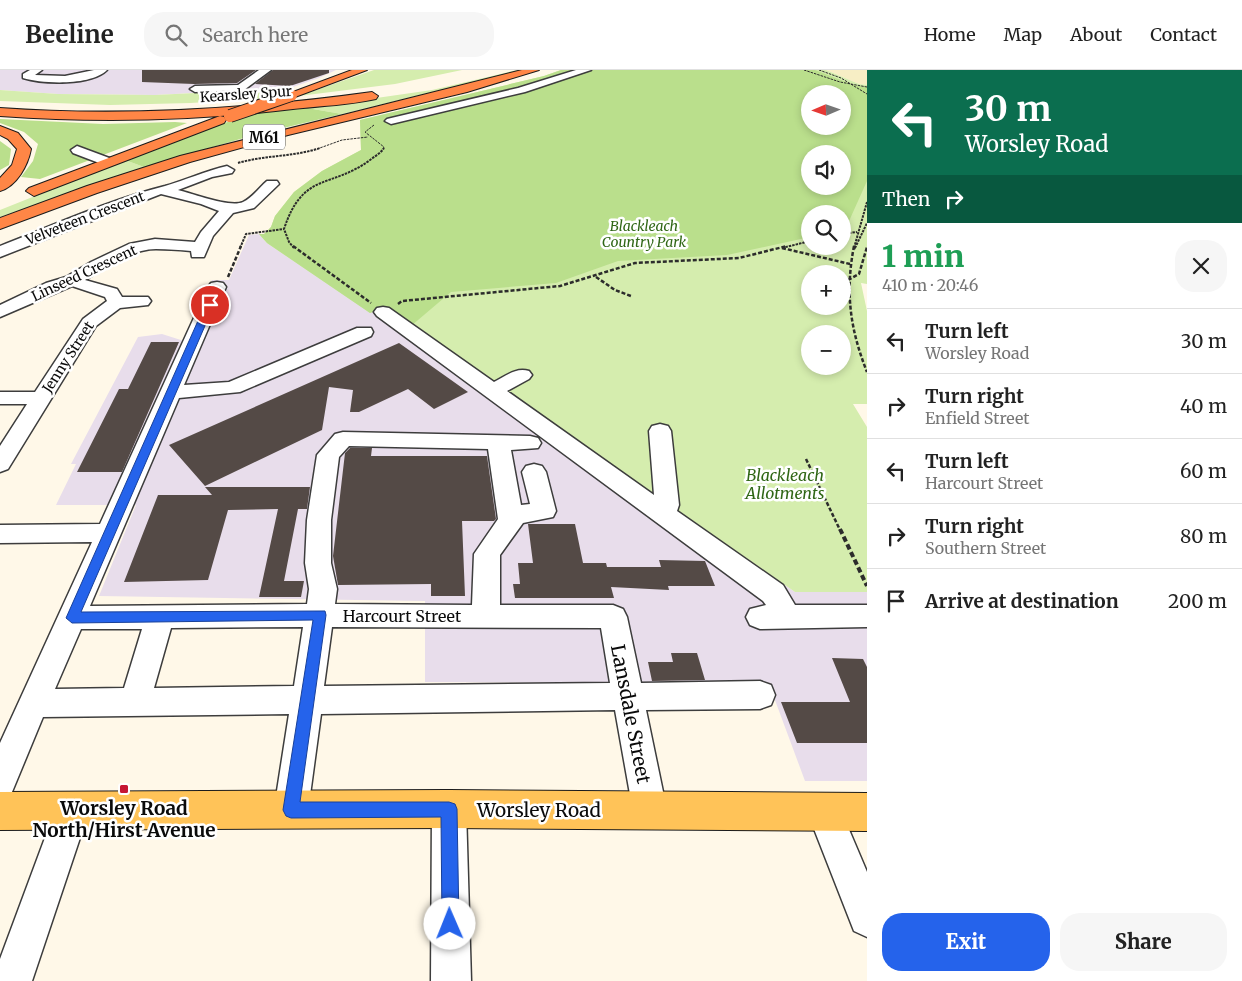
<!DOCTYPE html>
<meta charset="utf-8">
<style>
:root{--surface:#fff;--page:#f6f6f6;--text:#222;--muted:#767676;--line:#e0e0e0;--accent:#2563eb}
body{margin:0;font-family:Merriweather,serif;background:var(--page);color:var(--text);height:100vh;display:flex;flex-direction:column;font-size:19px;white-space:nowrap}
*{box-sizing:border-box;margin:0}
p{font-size:16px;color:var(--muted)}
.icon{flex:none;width:28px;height:28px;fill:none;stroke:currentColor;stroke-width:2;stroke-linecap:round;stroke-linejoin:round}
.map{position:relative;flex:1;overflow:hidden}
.sheet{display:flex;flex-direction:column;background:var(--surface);width:375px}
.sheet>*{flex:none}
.hud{background:#0b6e4f;color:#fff;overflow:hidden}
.needle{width:32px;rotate:268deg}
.tools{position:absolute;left:801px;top:15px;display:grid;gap:10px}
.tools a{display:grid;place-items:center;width:50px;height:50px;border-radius:50%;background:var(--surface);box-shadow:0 2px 8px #0003;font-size:25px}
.pin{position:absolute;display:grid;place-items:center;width:42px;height:42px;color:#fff;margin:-21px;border:2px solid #fff;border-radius:50%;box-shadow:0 1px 5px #0007}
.me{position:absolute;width:55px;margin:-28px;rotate:359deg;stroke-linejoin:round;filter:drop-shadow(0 0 4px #0008)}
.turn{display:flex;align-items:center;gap:18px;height:105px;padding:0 15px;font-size:22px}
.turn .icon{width:65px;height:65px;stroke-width:2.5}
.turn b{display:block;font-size:35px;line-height:42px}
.then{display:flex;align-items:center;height:48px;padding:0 15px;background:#0003;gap:10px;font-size:19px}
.round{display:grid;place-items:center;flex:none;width:52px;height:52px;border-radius:20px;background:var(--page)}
.head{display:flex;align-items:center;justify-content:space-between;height:85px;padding:0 15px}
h1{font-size:30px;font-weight:800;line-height:38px;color:#1e9e55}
.action{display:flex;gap:10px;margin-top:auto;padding:10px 15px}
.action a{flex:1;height:58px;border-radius:20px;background:var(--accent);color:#fff;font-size:20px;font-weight:800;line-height:58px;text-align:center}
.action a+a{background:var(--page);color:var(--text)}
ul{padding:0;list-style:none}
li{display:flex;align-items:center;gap:15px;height:65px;padding:0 15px;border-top:1px solid var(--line)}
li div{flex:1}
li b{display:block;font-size:19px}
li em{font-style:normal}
header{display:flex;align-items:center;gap:30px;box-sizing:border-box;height:70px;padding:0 25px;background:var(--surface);border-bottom:1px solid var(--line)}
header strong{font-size:24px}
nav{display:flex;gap:28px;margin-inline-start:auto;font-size:18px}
.search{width:350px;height:45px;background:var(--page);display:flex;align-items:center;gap:12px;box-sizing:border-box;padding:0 18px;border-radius:20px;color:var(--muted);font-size:19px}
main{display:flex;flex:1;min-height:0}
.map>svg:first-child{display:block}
.industrial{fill:#e8ddeb}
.farmland{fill:#f7eec5}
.green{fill:#d5edae;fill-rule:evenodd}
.forest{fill:#badf8c;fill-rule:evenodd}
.building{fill:#544a46}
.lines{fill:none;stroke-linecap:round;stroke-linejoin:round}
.minor-casing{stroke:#3d3d3d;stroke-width:3}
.major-casing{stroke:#1b1b1b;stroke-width:2}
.highway-casing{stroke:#1b1b1b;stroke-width:2}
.path-far3{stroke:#2c2c2c;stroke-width:1;stroke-dasharray:2.5 1;stroke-linecap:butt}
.path-far2{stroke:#2c2c2c;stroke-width:2;stroke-dasharray:2.5 1;stroke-linecap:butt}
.path-far1{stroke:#2c2c2c;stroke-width:2.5;stroke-dasharray:4 2;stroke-linecap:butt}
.path{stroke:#2c2c2c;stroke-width:4;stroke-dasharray:5.5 3;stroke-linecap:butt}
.minor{fill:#fff;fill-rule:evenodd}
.major{fill:#ffc358;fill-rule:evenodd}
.highway{fill:#ff8646;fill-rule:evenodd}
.highway-bridge-casing{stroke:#1b1b1b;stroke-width:14;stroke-linecap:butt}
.highway-bridge{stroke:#ff8646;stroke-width:12}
.route{fill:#2563eb;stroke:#184099}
.poi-dot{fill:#c61733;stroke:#fff;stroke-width:2}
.labels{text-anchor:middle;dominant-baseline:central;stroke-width:5;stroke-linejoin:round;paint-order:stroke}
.far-street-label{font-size:14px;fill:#0a0a0a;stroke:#fff}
.far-park-label{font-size:14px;font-style:italic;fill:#306716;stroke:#fff}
.shield{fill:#fff;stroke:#545454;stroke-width:1}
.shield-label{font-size:15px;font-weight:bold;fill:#0a0a0a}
.park-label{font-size:16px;font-style:italic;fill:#306716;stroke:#fff}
.street-label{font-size:16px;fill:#0a0a0a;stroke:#fff}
.near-street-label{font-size:19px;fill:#0a0a0a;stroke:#fff}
.near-poi-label{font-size:19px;font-weight:bold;fill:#0a0a0a;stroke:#fff}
</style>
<header>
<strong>Beeline</strong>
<div class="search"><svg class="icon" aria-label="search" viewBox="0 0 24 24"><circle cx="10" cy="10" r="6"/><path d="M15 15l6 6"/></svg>Search here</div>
<nav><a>Home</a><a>Map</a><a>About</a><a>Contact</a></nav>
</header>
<main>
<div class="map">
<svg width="867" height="911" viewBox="0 0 867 911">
<rect width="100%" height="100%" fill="#fff8e8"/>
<path class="industrial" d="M0 0H336L319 8 290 18 155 25 58 24 0 20Z
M259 164 267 173 370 242 385 237 795 522H867V711H805L769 614 425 612V531L99 526 136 435H56L76 394H71L138 267 162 264 184 271 212 210H229L249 165Z"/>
<path class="farmland" d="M826 0H867V15L859 14Z"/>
<path class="green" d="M374 0H462L395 14 299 26Z
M517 0H523L342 44 307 38 432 20Z
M561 0H826L859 14 867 15V214L861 213 867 241V334H853L867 357V522H795L385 237 370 243 267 173 259 164H264L271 157 275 146 294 122 322 101 361 80 360 50 544 6ZM810 24H842V56H810ZM810 84H842V116H810ZM810 144H842V176H810ZM810 204H842V236H810ZM810 264H842V296H810Z
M293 18 264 28 191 33 110 35 0 31V20L58 24 155 25Z
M125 90 144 97 0 147V140Z"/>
<path class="forest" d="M561 0H815L854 15 867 17V111L845 160H843L842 144H810V167L727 185 618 191 556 213 451 222 411 256 385 237 370 243 267 173 259 164H264L271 157 275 146 294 122 322 101 361 80 360 50 544 6ZM810 24H842V56H810ZM810 84H842V116H810Z
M307 38 342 44 254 65 144 97 125 90 249 44Z
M0 49 103 54 175 52 187 53 40 109 21 107 33 91 38 74 24 62 0 53Z
M0 71 11 79 9 95 0 100Z"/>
<path class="building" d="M142 0H256L237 13 194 14 142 12Z
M273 0H329V3L290 16 255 14Z
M151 272H179L122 402H77L119 319H128Z
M399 273 468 322 434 339 408 319 359 342H350L353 320 329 317 322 360 205 416 169 375Z
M350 378H372L371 386H487L496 449 494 451H462L465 526H431V514L338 515 333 486 345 383Z
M205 417H310L307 439H298L284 511H304L301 527H259L278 439 228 440 208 510 124 512 158 425H212Z
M528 454H575L583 493H606L607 497H661L659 490 705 491 715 516H668L669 520 611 517 614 528H515L513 514H520L518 493H533Z
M671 583H697L705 610 652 611 648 592H673Z
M832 588 863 589 867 597V673H797L781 632H850Z"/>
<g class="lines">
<g class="minor-casing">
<path id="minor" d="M30 0H42L35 5 65 6 94 0H107C91 16 43 14 23 8V4Z
M259 0H271L244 20 195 22 190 19 195 16 238 15Z
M576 0H591L525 22 391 54 385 51 387 49 518 18Z
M77 76 112 89 113 92 107 96 73 83 71 80Z
M227 96 234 100 232 103 212 107 178 120C194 124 230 138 243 132 252 128 260 117 267 111H277L279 114 254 138 233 143 213 166 204 187H192L191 181C180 180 168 179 156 179 131 179 106 197 85 210L117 219 122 227H148L151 231 148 235 120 238 96 256 8 399 0 402V376L27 334H0V322H35L83 249 107 231 105 227 72 216 0 247V235L46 213 66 207 91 192 129 174 155 169 195 172 201 162 219 141 201 134 161 124 0 187V176C54 155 109 130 165 116 186 110 205 101 227 96Z
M217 212 223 213 226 217 184 315 229 312 357 258H371L373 262 371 266 240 322 179 328 90 536 307 534 309 519 305 493 307 450 317 385 335 364 343 362 530 366 538 368 541 373 538 378 511 380 521 435 530 434 522 402 526 396 534 394 542 396 546 402 556 441 553 447 523 453 500 485V535H613L623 539 627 547 641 613 760 611 771 615 775 625 771 635 760 639 646 640 667 741 662 753 650 758 638 753 633 741 615 640 321 644 308 740 303 752 291 757 279 752 274 740 289 644 43 647 12 722 0 726V673L92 472 0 473V455L100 454 208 217 211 213ZM349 376 488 379 498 449 474 484 472 535 335 534 337 519 331 493V450L339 387ZM303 557 294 616 154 618 171 558ZM332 557 601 558 610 613 324 616ZM81 559H142L124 618 55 619Z
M383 237 389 238 494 312C506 306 516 297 529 301L532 305 529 309 507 321 654 425 649 361 652 356 660 354 668 356 671 361 679 435 677 441 783 515 795 535H867V557L760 559 750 555 746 547 750 539 766 535 763 531 377 246 374 242 377 238Z
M449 722 461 727 466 739 471 911H431L432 739 437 727Z
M72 724 84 729 89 741 32 911H0V889L55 741 60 729Z
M824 724 836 729 867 802V867L854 861 807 741 812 729Z"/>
</g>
<g class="major-casing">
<path id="major" d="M449 720 867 723V761L449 758 0 760V722Z"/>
</g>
<g class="highway-casing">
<path id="highway" d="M352 0H367L295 27 291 29 285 25Z
M522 0H539L467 22 288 65 190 92 97 123 0 159V148L87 116 180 86Z
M372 22 378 26 376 29C349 35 320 36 293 39 195 51 98 53 0 46V38C125 47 248 39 372 22Z
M220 46 224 47 226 50 224 53 39 124 34 126 26 121 29 118Z
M0 56 18 63 31 79C28 95 17 116 0 121V108L12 95 17 79 8 69 0 65Z"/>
</g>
<path class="path-far3" d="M804 0 840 12 867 17
M819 0 841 8 867 24
M374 55 365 62 384 77 383 79
M317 79 342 70 368 67"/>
<path class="path-far2" d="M238 93C265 85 294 87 320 78
M842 164 857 162
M240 178 246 164 284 159
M294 178 289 172 284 159C303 101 331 119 370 90 375 86 381 83 384 78
M782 178 810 171
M854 178 867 132
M855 178 867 153"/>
<path class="path-far1" d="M293 176 371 233
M854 176C845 222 850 259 867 302
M782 178 850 194
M854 179 855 176
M228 207 241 176
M596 207 615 220 631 226
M848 210 859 204 867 177
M398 234 402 231 560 216 635 193 739 188 787 176
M806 389 840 460"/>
<path class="path" d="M840 459 867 516"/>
<use href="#minor" class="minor"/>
<use href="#major" class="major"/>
<use href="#highway" class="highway"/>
<g class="highway-bridge-casing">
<path id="highway-bridge" d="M230 46 291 25"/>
</g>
<use href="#highway-bridge" class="highway-bridge"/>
</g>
<path class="route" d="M210 232 214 235 81 542 325 541 326 545 300 732H449L455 734 457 739 459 854 457 860 450 862 444 860 442 854 441 747 291 748 286 746 283 740 313 550 72 553 66 548 205 235Z"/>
<rect class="poi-dot" x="119" y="714" width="10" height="10" rx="2.5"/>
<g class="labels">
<g class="far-street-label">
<text transform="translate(246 24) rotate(-4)">Kearsley Spur</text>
<text transform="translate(85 148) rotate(-21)">Velveteen Crescent</text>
<text transform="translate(84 203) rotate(-25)">Linseed Crescent</text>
<text transform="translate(68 287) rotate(-57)">Jenny Street</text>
</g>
<g class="far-park-label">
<text x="644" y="156">Blackleach<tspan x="644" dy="16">Country Park</tspan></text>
</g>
<rect class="shield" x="243" y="54.5" width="42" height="25" rx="4"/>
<g class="shield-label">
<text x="264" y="67">M61</text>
</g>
<g class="park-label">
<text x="785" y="405">Blackleach<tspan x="785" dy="18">Allotments</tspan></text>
</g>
<g class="street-label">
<text x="402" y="546">Harcourt Street</text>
</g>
<g class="near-street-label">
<text transform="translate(631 644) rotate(79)">Lansdale Street</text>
<text x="539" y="740">Worsley Road</text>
</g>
<g class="near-poi-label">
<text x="124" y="738">Worsley Road<tspan x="124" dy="22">North/Hirst Avenue</tspan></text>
</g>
</g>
</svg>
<div class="tools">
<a><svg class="needle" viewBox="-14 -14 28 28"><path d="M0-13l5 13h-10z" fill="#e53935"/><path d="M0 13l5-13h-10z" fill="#767676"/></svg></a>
<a><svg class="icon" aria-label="sound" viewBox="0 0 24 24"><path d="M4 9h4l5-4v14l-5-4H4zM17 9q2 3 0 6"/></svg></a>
<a><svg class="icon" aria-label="search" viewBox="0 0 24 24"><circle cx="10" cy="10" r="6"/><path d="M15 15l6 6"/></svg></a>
<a>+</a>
<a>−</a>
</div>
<div class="pin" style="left:210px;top:235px;background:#d93025"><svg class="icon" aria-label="arrive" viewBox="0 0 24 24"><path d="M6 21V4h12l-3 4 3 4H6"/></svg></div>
<svg class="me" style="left:450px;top:854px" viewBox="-20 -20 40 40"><circle r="19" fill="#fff"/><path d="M0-13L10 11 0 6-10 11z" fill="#2563eb"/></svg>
</div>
<section class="sheet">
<div class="hud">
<div class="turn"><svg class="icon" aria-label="left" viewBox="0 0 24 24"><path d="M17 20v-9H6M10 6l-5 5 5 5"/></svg><div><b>30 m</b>Worsley Road</div></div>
<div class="then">Then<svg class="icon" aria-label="right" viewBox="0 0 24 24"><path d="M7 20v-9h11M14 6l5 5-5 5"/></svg></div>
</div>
<div class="head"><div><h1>1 min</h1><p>410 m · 20:46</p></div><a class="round"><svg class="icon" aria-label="close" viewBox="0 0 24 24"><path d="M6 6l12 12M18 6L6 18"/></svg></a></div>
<ul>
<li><svg class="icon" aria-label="left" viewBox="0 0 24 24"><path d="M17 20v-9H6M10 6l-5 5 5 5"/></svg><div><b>Turn left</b><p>Worsley Road</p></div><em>30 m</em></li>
<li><svg class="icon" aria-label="right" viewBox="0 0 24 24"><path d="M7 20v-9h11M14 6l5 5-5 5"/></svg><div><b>Turn right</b><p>Enfield Street</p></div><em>40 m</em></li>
<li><svg class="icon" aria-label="left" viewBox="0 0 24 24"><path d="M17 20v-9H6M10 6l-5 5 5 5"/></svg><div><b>Turn left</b><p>Harcourt Street</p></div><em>60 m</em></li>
<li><svg class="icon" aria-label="right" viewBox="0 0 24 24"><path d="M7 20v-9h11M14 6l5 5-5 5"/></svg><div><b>Turn right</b><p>Southern Street</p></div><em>80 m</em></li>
<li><svg class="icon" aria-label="arrive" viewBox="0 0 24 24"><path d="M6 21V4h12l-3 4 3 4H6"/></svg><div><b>Arrive at destination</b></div><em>200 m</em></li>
</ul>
<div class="action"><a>Exit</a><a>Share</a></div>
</section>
</main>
